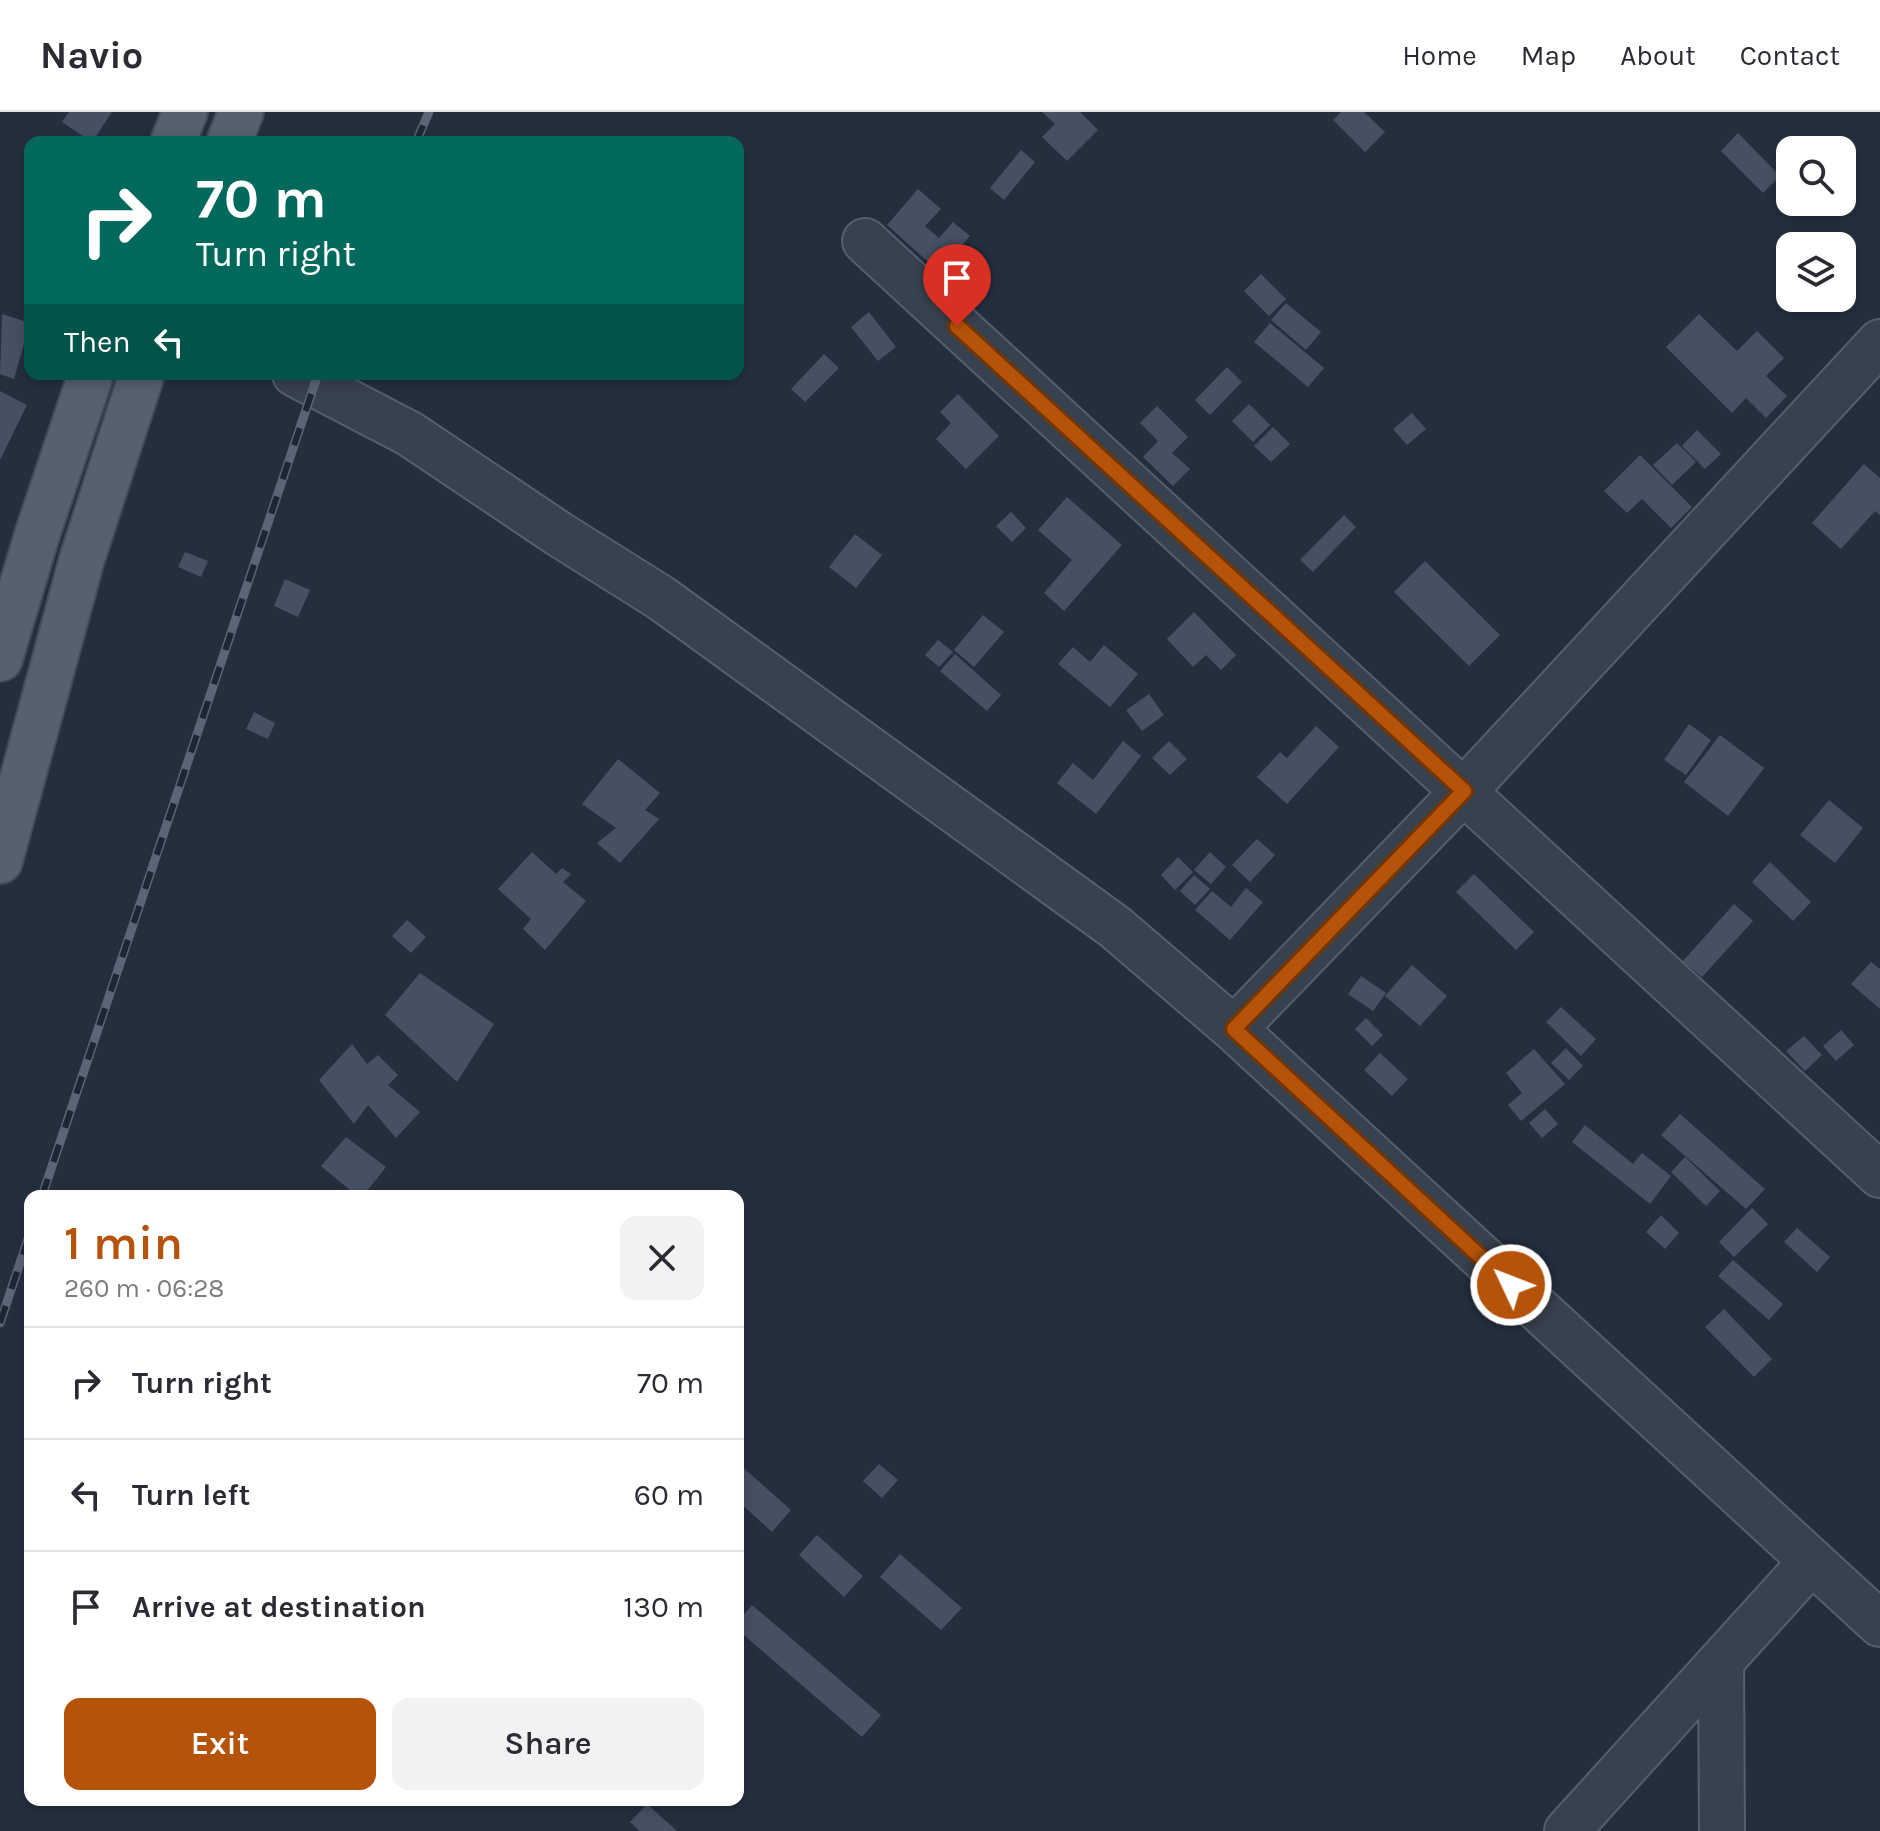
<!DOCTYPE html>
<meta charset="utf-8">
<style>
:root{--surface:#fff;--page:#f2f2f3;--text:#2b2b33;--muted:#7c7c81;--line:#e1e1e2;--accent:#b45309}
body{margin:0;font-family:Karla,sans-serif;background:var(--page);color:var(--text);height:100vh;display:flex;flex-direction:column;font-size:30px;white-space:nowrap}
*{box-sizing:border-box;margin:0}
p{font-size:26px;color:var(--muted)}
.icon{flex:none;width:44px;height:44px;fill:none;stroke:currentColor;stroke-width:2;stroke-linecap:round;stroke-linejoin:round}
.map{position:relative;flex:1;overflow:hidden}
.drawer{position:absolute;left:24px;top:1078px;width:720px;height:616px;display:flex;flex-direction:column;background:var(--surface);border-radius:16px;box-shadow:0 4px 12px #0003}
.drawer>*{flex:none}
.hud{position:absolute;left:24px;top:24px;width:720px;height:244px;border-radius:16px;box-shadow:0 4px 12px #0003;background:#00695c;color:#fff;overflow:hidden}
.fabs{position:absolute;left:1776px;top:24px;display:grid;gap:16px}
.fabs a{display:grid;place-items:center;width:80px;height:80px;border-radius:16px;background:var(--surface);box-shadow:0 4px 12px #0003;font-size:40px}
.pin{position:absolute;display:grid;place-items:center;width:68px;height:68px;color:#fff;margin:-82px -34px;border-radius:50% 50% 50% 0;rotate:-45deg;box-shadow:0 0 8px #0007}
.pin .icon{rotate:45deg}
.me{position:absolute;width:88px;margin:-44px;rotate:313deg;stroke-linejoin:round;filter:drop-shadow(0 0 6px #0008)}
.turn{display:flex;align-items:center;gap:28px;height:168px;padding:0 40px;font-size:36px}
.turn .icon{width:104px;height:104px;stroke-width:2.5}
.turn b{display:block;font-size:56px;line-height:68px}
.then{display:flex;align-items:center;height:76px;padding:0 40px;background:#0003;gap:16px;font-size:30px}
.round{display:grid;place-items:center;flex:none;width:84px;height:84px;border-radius:16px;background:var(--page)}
.headline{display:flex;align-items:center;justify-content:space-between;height:136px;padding:0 40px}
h1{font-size:48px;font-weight:600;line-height:60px;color:var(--accent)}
.cta{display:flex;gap:16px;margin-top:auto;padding:16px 40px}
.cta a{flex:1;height:92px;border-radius:16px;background:var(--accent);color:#fff;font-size:32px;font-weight:600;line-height:92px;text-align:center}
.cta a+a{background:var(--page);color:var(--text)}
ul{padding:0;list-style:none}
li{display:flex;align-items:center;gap:24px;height:112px;padding:0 40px;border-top:2px solid var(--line)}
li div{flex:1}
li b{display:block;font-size:30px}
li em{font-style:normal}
header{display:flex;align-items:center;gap:48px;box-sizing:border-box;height:112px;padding:0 40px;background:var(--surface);border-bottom:2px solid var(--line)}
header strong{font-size:38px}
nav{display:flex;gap:44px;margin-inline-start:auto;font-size:28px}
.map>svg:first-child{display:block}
.building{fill:#455162}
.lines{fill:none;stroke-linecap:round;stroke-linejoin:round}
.minor-casing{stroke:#565f6c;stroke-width:48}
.major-casing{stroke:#414a57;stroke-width:48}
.minor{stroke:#38414e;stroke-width:44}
.major{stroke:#56606e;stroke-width:44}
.rail-casing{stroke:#5a6575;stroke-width:9}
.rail{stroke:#1d2633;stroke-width:6;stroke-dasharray:18;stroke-linecap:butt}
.route-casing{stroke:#753606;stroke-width:20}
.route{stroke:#b45309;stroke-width:14}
</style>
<header>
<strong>Navio</strong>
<nav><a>Home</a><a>Map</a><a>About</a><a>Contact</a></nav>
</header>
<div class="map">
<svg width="1880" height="1719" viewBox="0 0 1880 1719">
<rect width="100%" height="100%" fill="#242f3e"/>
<path class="building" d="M69 0H112L92 30 62 10Z
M1042 0H1080L1098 18 1067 49 1042 25 1055 12Z
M1341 0H1364L1385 20 1365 40 1333 8Z
M1738 21 1780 64 1763 81 1721 39Z
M1021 38 1035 50 1004 88 990 76Z
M918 77 941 97 925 114 939 126 953 110 970 124 954 142 970 156 955 174 887 113Z
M1261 162 1286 187 1269 204 1244 179Z
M1286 191 1321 220 1306 238 1271 208Z
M869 200 896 235 878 249 851 215Z
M2 202 30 211 14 267 0 262Z
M1699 202 1737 239 1757 219 1784 246 1766 264 1787 284 1766 306 1746 286 1732 301 1666 235Z
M1270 211 1324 256 1308 275 1254 230Z
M824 242 839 256 805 290 791 277Z
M1227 255 1242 270 1210 303 1195 288Z
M0 279 27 293 0 348Z
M958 282 999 324 966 357 936 327 951 311 940 300Z
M1249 292 1270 313 1253 330 1232 309Z
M1157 294 1188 325 1172 341 1190 357 1173 374 1143 345 1158 329 1140 311Z
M1412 301 1426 317 1407 333 1393 317Z
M1273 315 1290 332 1271 350 1254 334Z
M1697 318 1721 342 1705 357 1682 334Z
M1677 331 1696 350 1672 373 1653 353Z
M1640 343 1692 395 1671 416 1642 387 1627 401 1604 379Z
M1864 352 1880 366V403L1875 399 1841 437 1812 411Z
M1067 385 1122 433 1064 499 1044 481 1072 448 1038 418Z
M1011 400 1026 416 1012 430 996 414Z
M1344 403 1356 415 1313 460 1300 448Z
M855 422 882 443 856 476 829 455Z
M185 440 208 449 201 465 178 455Z
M1425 449 1500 523 1469 554 1394 480Z
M285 467 310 478 298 505 274 494Z
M1194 500 1236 543 1221 558 1206 543 1193 555 1167 527Z
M983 503 1004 520 974 555 954 538Z
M938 528 953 540 939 555 925 543Z
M1104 533 1138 562 1110 595 1058 552 1073 535 1090 550Z
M955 542 1001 583 987 599 940 559Z
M1149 582 1164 603 1142 619 1126 598Z
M254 600 275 611 268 627 246 617Z
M1689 612 1711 628 1686 663 1664 648Z
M1316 614 1339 635 1287 692 1257 665 1280 640 1287 646Z
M1720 623 1764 656 1728 704 1684 670Z
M1123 629 1141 644 1096 702 1057 671 1073 651 1093 668Z
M1169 629 1187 647 1170 663 1152 646Z
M618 647 660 681 645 698 659 707 620 751 597 731 616 716 582 692Z
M1829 688 1863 716 1835 751 1800 723Z
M1257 727 1275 743 1250 770 1232 753Z
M532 740 556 762 562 756 571 762 563 770 586 789 545 838 523 817 531 807 498 777Z
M1210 740 1226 755 1211 772 1194 758Z
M1178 745 1193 760 1175 778 1161 763Z
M1770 750 1811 790 1793 809 1752 770Z
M1474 762 1534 820 1516 838 1456 780Z
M1194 763 1210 777 1195 793 1180 779Z
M1246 776 1263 790 1230 828 1195 798 1212 779 1231 795Z
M1734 792 1753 809 1702 865 1683 849Z
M407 808 426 825 411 841 392 824Z
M1871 850 1880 857V897L1851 872Z
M1412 853 1447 884 1420 914 1385 884Z
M420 861 494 912 457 970 385 903Z
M1361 864 1386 881 1373 899 1348 882Z
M1561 895 1596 927 1581 944 1546 910Z
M1366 906 1383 923 1372 934 1355 917Z
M1841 918 1854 933 1836 949 1823 934Z
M1804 924 1822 943 1805 959 1786 939Z
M352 932 367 952 378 943 398 963 388 973 420 1000 396 1026 368 993 354 1012 319 968Z
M1566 936 1583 954 1569 968 1551 951Z
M1534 937 1565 972 1521 1009 1508 993 1522 981 1506 961Z
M1380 941 1408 967 1392 984 1364 958Z
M1545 997 1558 1012 1542 1026 1529 1011Z
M1680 1002 1765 1077 1746 1097 1661 1023Z
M1585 1013 1633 1052 1642 1041 1671 1064 1650 1092 1572 1030Z
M346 1025 386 1055 363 1084H357L321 1054Z
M1685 1045 1720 1079 1706 1094 1671 1060Z
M1752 1096 1768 1112 1734 1145 1719 1130Z
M1661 1103 1679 1121 1665 1137 1646 1120Z
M1797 1116 1830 1145 1817 1160 1784 1130Z
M1733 1148 1783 1192 1769 1208 1718 1164Z
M1724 1197 1772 1247 1754 1265 1705 1215Z
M738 1351 791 1398 772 1420 738 1389Z
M879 1352 898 1368 882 1386 863 1369Z
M817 1423 863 1464 844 1485 799 1443Z
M900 1442 962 1496 941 1518 880 1465Z
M752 1493 881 1603 862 1625 738 1518V1509Z
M647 1692 677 1719H640L630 1710Z"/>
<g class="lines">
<g class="minor-casing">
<path id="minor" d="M865 129 1880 1063
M295 262 410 322 559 422 661 486 1115 815 1234 917 1880 1512
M1234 917 1464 679 1880 230
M1721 1549 1722 1719
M1567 1719 1812 1449"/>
</g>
<g class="major-casing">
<path id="major" d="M173 30 185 0
M229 30 241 0
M0 547 37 423 91 262
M0 749 82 447 142 262"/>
</g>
<use href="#minor" class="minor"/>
<use href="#major" class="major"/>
<g class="rail-casing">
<path id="rail" d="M416 30 429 0
M42 1084 318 262
M0 1211 30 1121"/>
</g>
<use href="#rail" class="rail"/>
</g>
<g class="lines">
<g class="route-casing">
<path id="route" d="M957 214 1464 679 1234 917 1511 1173"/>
</g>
<use href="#route" class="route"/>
</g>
</svg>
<div class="fabs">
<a><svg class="icon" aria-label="search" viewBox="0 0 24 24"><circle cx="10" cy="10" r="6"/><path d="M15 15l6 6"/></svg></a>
<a><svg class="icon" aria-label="layers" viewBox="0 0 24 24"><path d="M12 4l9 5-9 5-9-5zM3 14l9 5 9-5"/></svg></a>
</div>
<div class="pin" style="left:957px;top:214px;background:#d93025"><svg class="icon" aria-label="arrive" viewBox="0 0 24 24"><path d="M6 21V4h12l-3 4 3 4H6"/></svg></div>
<svg class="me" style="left:1511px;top:1173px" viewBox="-20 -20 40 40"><circle r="17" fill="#b45309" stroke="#fff" stroke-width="3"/><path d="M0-11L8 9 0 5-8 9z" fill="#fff"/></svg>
<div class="hud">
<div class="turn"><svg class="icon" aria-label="right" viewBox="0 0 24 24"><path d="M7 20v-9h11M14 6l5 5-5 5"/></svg><div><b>70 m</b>Turn right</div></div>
<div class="then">Then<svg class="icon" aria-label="left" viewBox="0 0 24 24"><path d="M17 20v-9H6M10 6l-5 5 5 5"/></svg></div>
</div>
<section class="drawer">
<div class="headline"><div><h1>1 min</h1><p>260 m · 06:28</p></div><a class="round"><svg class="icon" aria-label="close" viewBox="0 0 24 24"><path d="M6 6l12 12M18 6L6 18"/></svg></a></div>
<ul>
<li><svg class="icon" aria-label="right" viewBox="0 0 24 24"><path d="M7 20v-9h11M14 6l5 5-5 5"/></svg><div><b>Turn right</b></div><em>70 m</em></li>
<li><svg class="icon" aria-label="left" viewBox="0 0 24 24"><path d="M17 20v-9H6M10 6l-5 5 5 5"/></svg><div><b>Turn left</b></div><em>60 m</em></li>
<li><svg class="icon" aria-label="arrive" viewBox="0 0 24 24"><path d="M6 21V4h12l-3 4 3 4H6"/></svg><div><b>Arrive at destination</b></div><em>130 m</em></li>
</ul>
<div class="cta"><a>Exit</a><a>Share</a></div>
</section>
</div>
